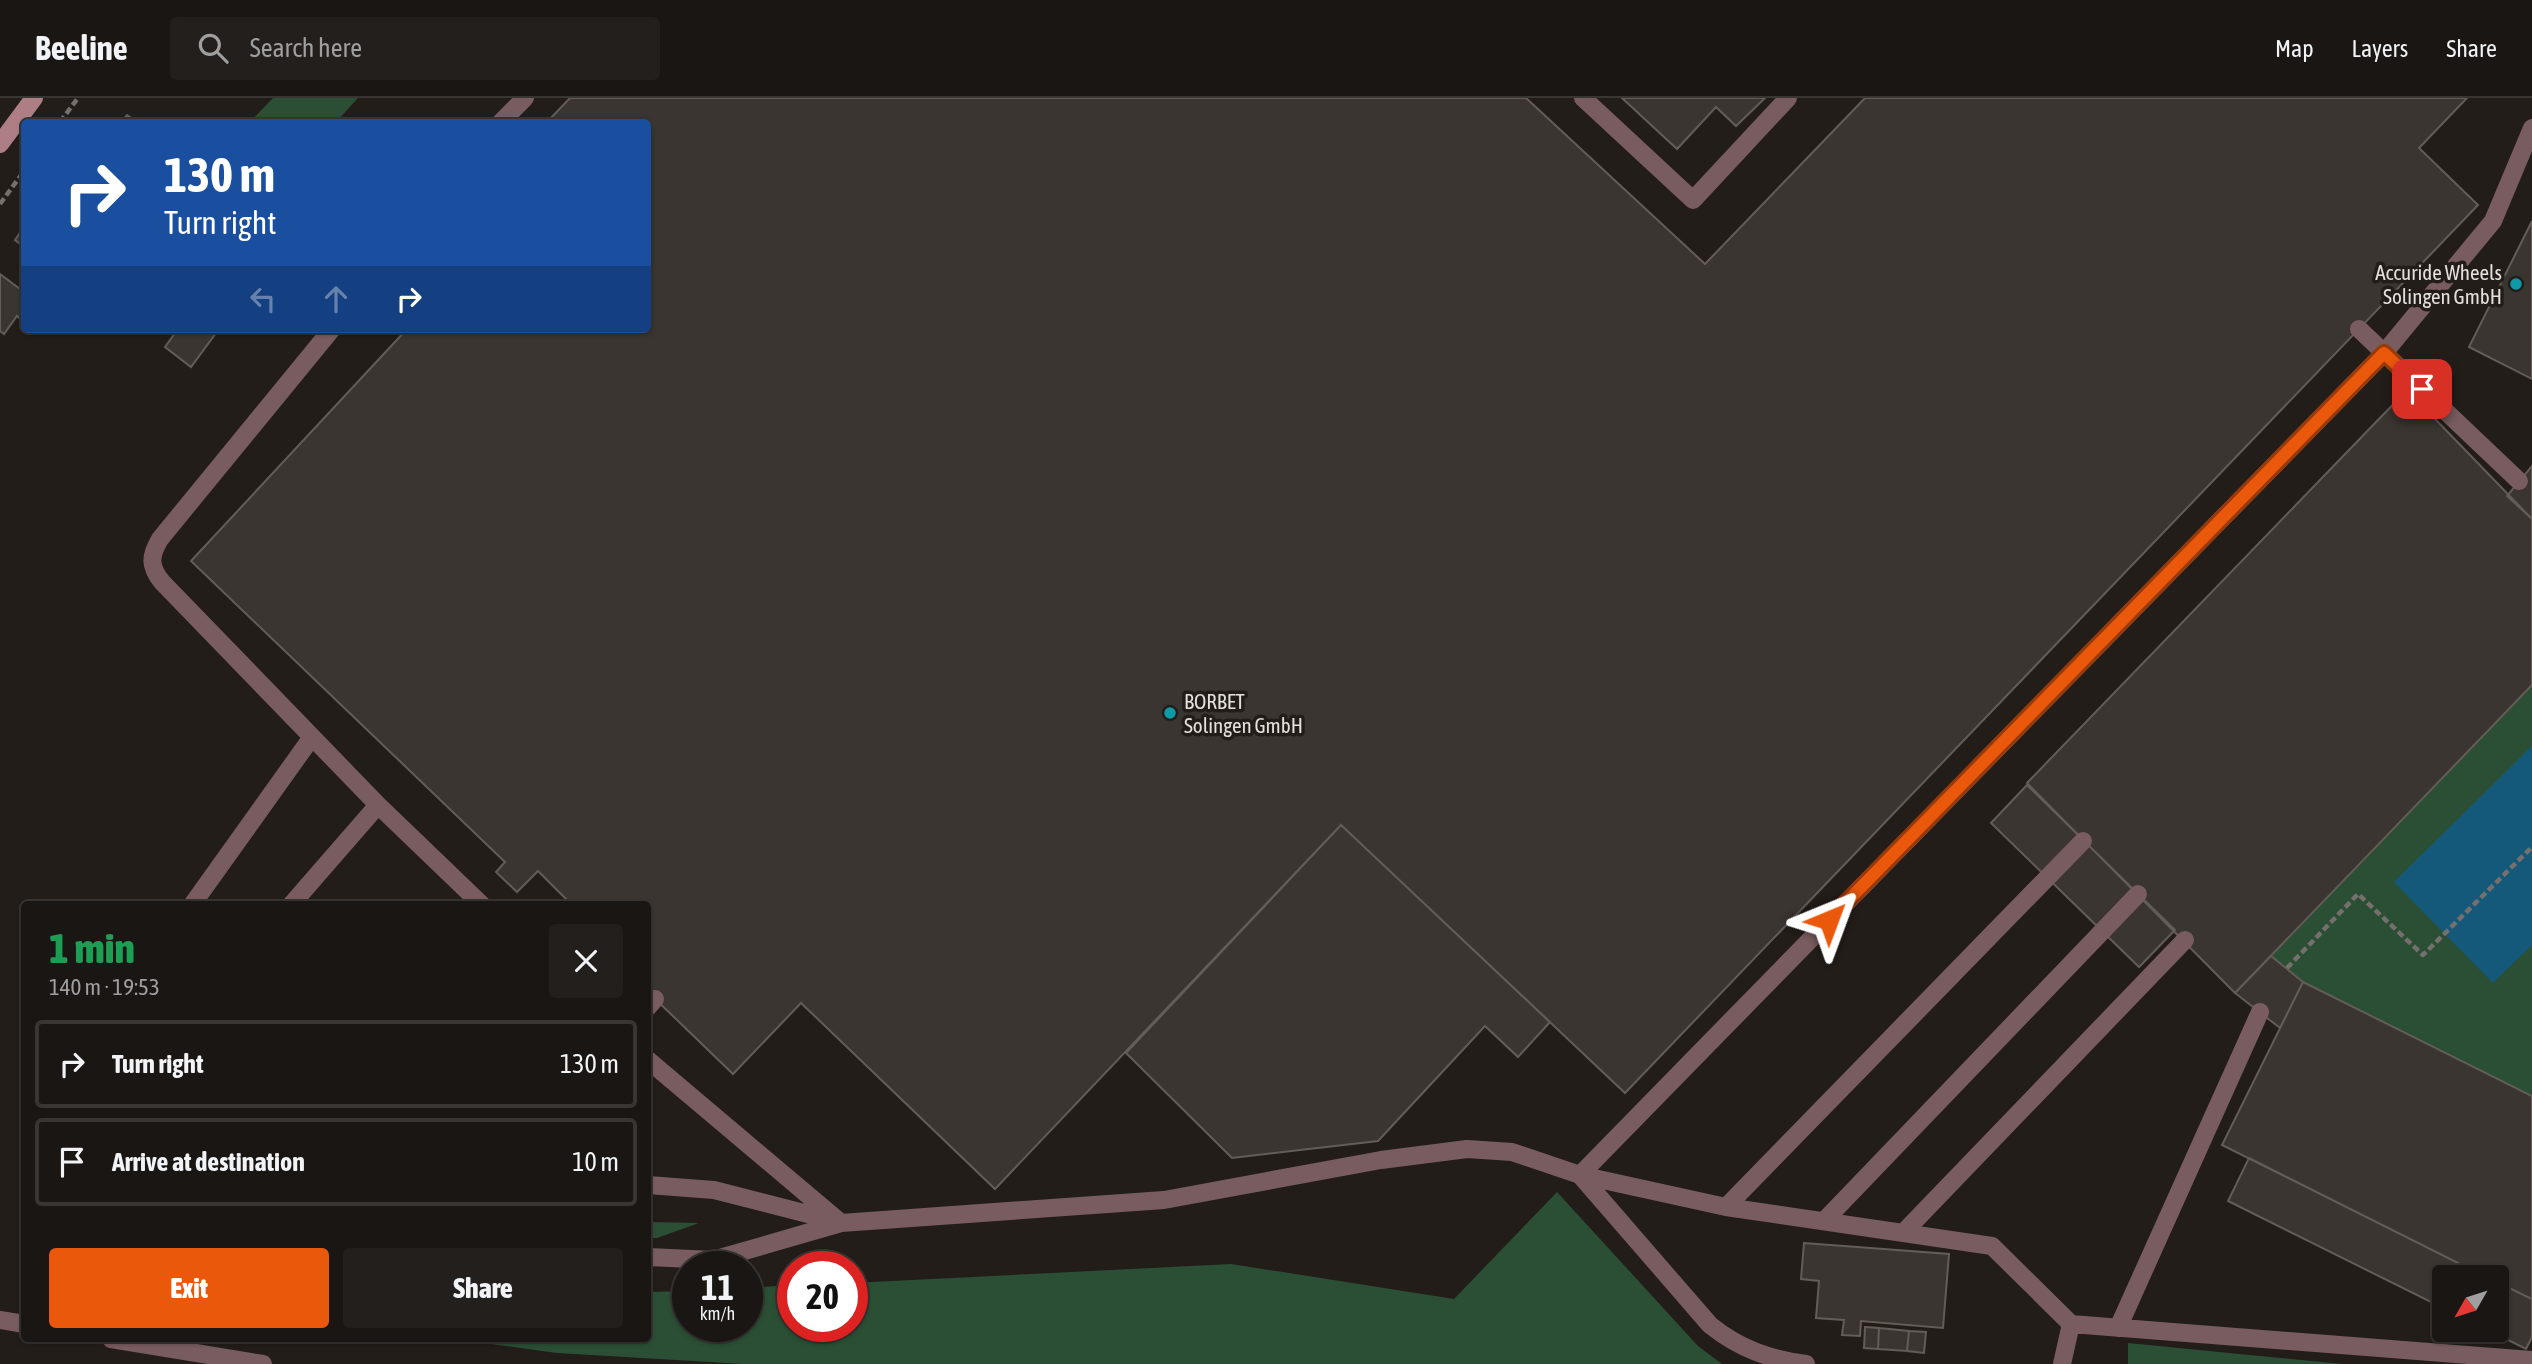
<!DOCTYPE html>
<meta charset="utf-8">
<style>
:root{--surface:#1a1613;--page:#231f1c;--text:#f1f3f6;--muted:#9f9fa0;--line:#383533;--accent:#ea580c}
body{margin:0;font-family:"Asap Condensed",sans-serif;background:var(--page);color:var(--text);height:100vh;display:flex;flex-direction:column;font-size:26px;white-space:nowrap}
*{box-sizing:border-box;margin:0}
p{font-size:23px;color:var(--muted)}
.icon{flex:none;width:38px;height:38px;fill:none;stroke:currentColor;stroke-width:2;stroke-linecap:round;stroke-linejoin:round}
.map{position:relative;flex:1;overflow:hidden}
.drawer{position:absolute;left:21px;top:803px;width:630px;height:441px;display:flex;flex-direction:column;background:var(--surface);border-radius:7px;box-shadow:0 2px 5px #0004,0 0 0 2px var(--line)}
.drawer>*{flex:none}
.guide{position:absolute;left:21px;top:21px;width:630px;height:214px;border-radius:7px;box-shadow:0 2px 5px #0004,0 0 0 2px var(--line);background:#1a4fa0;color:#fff;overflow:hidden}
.needle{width:46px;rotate:231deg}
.fabs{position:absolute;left:2432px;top:1167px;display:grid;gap:14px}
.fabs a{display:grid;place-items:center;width:77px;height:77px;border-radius:7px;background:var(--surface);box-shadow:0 2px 5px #0004,0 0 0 2px var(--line);font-size:35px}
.speed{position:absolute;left:672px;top:1153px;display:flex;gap:14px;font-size:35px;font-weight:700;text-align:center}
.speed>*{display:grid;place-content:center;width:91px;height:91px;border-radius:50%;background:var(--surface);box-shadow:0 2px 5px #0004,0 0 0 2px var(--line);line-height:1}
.speed small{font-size:18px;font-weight:400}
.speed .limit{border:10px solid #d22;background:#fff;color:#111}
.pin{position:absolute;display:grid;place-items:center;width:60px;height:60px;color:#fff;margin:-30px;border-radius:14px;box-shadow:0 4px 10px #0006}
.me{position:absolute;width:77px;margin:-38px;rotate:44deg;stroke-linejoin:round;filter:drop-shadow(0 0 5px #0008)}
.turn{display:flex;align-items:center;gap:24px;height:147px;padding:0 28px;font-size:32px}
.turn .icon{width:91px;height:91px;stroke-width:2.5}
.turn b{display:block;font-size:49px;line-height:60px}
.lanes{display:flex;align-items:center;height:66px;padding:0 28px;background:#0003;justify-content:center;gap:35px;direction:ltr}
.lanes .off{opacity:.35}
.round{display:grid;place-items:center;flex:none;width:74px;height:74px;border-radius:7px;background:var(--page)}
.summary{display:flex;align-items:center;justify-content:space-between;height:119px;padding:0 28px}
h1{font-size:42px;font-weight:800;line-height:52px;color:#1e9e55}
.primary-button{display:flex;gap:14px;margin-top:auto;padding:14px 28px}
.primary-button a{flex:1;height:80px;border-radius:7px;background:var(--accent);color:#fff;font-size:28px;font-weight:800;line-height:80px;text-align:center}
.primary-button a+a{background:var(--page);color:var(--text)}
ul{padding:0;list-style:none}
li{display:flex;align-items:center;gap:21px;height:88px;margin:0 14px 10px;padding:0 14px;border:4px solid var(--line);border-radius:7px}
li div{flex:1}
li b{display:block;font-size:26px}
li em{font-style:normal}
header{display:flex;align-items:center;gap:42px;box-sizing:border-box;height:98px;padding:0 35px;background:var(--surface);border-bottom:2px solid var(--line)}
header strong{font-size:33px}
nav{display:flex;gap:38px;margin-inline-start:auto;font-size:24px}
.search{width:490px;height:63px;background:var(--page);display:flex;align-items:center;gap:18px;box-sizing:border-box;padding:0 24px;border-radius:7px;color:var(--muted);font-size:26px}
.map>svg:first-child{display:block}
.green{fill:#2a4f34}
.water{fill:#15597a}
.building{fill:#3b3531;stroke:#635c57;stroke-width:2}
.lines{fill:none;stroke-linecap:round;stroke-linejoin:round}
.path{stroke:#75706d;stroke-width:4.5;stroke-dasharray:7 3.5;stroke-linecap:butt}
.lane{stroke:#795c5f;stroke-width:18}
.street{stroke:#795c5f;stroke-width:18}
.secondary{stroke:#ad7f84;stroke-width:18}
.route-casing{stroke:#983908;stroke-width:18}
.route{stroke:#ea580c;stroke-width:12}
.culture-dot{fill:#0f9aa8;stroke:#231d19;stroke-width:2.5}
.labels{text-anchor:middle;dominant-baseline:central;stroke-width:7;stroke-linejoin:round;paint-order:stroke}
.poi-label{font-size:21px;fill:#e4e0de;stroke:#231d19;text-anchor:end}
</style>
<header>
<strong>Beeline</strong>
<div class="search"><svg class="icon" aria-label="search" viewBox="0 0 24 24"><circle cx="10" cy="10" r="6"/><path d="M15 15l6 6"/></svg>Search here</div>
<nav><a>Map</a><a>Layers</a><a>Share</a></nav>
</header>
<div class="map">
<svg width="2532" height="1266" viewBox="0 0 2532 1266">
<rect width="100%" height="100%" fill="#231d19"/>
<path class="green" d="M273 0H358L336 24H250Z
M2532 587V998L2303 884 2271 858Z
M1557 1094 1698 1248 1722 1266H744L557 1255 454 1241H648V1194L688 1193V1228H747V1190L793 1187V1228H852V1185L1231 1166 1454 1201Z
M648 1124 699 1125 657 1140H648Z
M2128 1245 2343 1266H2128Z"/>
<path class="water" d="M2532 648V847L2493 885 2394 784Z"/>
<path class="building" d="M570 0H1526L1705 166 1865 0H2467L2419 50 2478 107 1625 995 1341 727 995 1091 801 905 733 976 648 894V807H562L567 802 538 773 517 794 496 774 505 764 191 463 407 231H648V24H547Z
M1622 0H1765L1736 28 1716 9 1677 51Z
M127 17 137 24H121Z
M2532 123V281L2469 249Z
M24 129V149L15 142Z
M0 176 24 194V224L17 218 4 236 0 233Z
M178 231H219L191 269 165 249Z
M2407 292 2532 421V587L2235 895 2027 685Z
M2532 368V421L2507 398Z
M2027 687 2175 832 2139 869 1991 725Z
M1341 727 1550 924 1518 959 1485 928 1378 1043 1232 1060 1126 955Z
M2271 858 2303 884 2280 930 2235 895Z
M2303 884 2532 998V1201L2497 1184V1180H2488L2222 1047Z
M2249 1060 2488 1180H2445V1211L2228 1103Z
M1804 1145 1949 1156 1943 1230 1861 1223 1860 1238 1842 1237 1844 1222 1816 1220 1819 1183 1801 1181Z
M2497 1184 2532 1201V1239L2526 1251 2488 1232H2497Z
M1865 1229 1879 1230 1878 1251 1864 1250Z
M1879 1230 1909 1233 1907 1253 1878 1251Z
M1909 1233 1926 1234 1924 1255 1907 1253Z"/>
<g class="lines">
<path class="path" d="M60 24 78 0
M0 106 24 73
M2287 870 2358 796 2423 857 2532 749"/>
<path class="lane" d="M1583 0 1693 102 1788 0
M501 24 525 0
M332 231 160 441C150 458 149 468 162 484L378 707 482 807
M2359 231 2519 383
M192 807 312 639
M291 807 378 707
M648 909 655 901
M648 962 841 1125 1164 1102 1381 1062 1467 1051 1512 1054 1580 1077 1726 1109 1992 1148 2071 1226
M648 1087 714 1092 835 1123
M1726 1109 2083 743
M1824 1123 2138 796
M1903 1135 2185 842
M648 1159 713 1162 841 1125
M2118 1230 2260 914
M1806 1266C1769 1261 1740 1251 1710 1227L1580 1077 2384 255 2493 123 2532 30
M2062 1266 2071 1226 2532 1262"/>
<path class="street" d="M0 1222 24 1226
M111 1241 263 1266"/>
<path class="secondary" d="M0 46 34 0"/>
</g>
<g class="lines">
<g class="route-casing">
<path id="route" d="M1829 822 2384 255 2422 291"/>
</g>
<use href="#route" class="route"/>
</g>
<g class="culture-dot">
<circle cx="2516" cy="186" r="7"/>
<circle cx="1170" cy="615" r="7"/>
</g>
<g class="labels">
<g class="poi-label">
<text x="2502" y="174">Accuride Wheels<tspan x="2502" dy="24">Solingen GmbH</tspan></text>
<text x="1184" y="603" text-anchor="start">BORBET<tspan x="1184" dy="24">Solingen GmbH</tspan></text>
</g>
</g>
</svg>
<div class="fabs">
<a><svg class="needle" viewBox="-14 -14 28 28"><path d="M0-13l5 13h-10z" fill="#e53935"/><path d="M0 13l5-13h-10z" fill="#9f9fa0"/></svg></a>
</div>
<div class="speed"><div>11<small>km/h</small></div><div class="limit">20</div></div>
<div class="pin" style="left:2422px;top:291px;background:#d93025"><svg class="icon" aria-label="arrive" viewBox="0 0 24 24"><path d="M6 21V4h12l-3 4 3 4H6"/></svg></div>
<svg class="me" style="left:1829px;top:822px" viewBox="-20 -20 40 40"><path d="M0-17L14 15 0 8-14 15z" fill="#ea580c" stroke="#fff" stroke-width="4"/></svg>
<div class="guide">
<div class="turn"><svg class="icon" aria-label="right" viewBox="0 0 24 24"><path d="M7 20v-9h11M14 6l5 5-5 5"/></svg><div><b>130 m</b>Turn right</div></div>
<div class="lanes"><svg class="icon off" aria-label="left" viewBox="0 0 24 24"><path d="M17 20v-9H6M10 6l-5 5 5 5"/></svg><svg class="icon off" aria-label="ahead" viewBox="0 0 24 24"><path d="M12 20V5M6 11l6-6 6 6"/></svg><svg class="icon" aria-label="right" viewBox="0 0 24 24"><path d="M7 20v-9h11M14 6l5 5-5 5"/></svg></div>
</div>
<section class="drawer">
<div class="summary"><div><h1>1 min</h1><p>140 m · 19:53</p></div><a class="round"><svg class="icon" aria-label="close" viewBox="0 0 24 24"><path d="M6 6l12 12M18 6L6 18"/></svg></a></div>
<ul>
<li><svg class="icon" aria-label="right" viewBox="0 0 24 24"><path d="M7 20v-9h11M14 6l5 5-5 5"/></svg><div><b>Turn right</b></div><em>130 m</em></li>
<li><svg class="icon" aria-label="arrive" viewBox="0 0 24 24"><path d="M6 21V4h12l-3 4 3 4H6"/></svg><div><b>Arrive at destination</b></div><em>10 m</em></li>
</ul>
<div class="primary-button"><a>Exit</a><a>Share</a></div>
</section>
</div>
